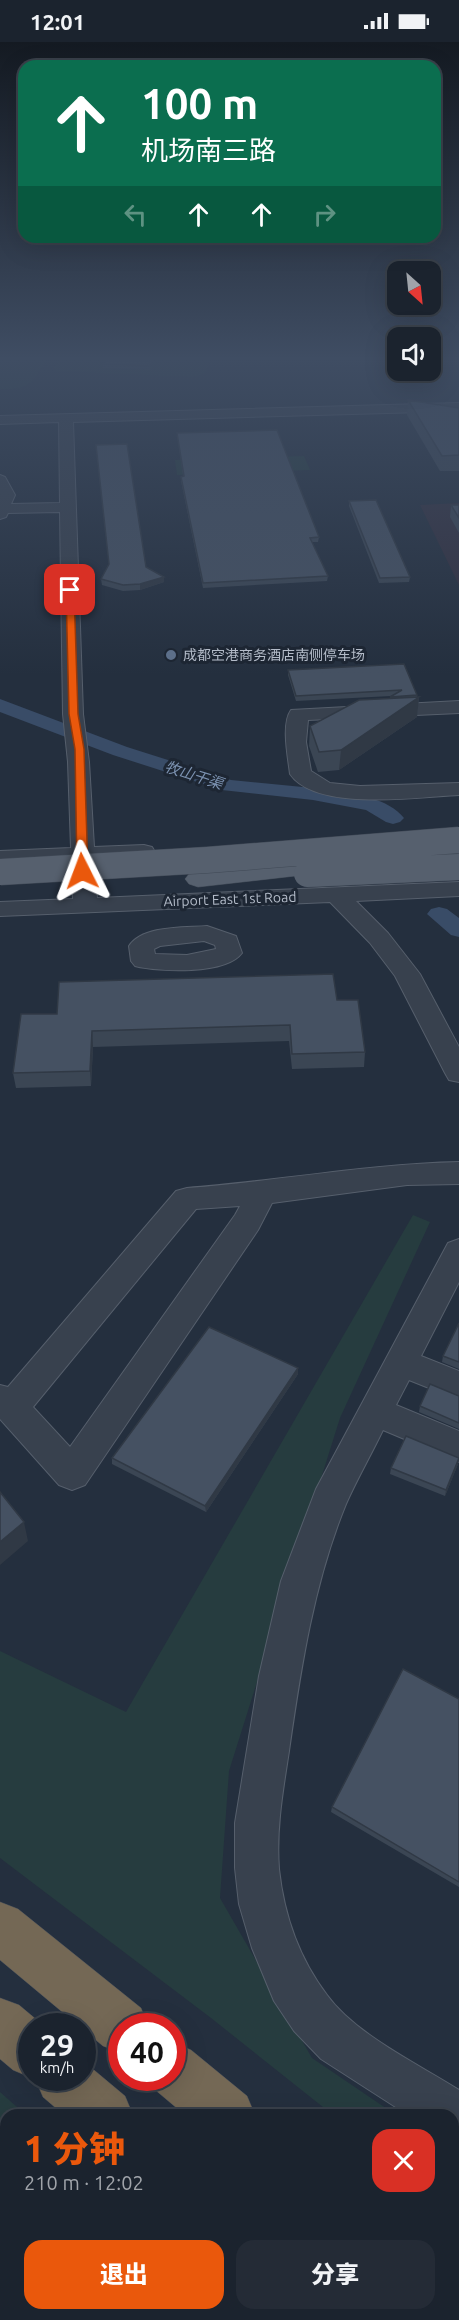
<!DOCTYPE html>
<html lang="zh">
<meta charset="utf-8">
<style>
:root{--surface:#1b232e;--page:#242b36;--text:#f1f3f6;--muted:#a0a4aa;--line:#39404a;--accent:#ea580c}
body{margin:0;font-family:Ubuntu,"Noto Sans SC",sans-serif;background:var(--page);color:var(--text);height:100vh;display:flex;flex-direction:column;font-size:22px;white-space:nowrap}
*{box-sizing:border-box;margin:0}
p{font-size:20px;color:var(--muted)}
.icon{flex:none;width:33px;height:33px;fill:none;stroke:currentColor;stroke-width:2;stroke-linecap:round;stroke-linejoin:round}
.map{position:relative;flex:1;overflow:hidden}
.drawer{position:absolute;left:0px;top:2067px;width:459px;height:212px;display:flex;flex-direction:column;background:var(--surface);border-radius:18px 18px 0 0;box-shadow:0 6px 24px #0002,0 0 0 2px var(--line)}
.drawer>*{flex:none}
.guide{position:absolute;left:18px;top:18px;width:423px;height:183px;border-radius:18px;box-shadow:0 6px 24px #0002,0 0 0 2px var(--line);background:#0b6e4f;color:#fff;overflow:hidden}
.needle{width:39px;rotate:153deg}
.fabs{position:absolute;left:387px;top:219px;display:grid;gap:12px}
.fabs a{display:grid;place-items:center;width:54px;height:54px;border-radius:12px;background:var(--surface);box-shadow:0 6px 24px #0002,0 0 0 2px var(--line);font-size:30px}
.speed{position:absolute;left:18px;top:1971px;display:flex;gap:12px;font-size:30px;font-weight:700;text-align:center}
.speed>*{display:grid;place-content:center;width:78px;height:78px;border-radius:50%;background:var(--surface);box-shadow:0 6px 24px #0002,0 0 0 2px var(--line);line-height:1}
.speed small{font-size:15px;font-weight:400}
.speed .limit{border:9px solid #d22;background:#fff;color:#111}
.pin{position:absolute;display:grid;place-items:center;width:51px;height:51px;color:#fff;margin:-26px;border-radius:12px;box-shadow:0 3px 9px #0006}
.me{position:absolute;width:66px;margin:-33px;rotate:357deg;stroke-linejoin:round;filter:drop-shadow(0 0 4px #0008)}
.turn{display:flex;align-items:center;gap:21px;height:126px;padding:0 24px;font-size:27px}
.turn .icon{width:78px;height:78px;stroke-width:2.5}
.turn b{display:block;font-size:42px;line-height:51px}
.lanes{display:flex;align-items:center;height:57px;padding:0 24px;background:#0003;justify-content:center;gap:30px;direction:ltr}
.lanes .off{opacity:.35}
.round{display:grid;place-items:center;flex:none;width:63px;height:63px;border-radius:18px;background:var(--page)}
.summary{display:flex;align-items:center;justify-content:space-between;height:102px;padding:0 24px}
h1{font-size:36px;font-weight:800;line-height:45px;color:var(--accent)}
.action{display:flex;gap:12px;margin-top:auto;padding:12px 24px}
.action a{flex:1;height:69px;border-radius:18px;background:var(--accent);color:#fff;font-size:24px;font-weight:800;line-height:69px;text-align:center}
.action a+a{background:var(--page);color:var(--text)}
.status{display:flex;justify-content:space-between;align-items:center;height:42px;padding:0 30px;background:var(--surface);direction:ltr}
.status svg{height:16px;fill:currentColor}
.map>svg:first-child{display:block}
.medical{fill:#32303f}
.green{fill:#263c3f}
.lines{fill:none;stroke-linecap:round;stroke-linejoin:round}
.canal{fill:#394c67;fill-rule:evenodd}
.minor-casing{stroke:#565f6c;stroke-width:2}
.major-casing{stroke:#414a57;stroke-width:1}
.highway-casing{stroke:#434c59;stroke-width:1}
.minor{fill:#38414e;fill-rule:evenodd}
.major{fill:#56606e;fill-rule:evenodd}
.highway{fill:#746855;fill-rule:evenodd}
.major-bridge-casing{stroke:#414a57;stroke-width:27;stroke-linecap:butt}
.major-bridge{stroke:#56606e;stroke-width:26}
.wall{fill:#3b4654}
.shaded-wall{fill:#303945}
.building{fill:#455162;stroke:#303945;stroke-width:1.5}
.route{fill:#ea580c;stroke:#983908;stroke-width:1.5}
.service-dot{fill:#5c6f8a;stroke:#1d2633;stroke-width:2}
.labels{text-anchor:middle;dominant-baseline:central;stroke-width:6;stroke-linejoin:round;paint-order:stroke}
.far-poi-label{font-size:14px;fill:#b4bcc9;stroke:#1d2633;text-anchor:start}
.far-street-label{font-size:14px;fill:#b4bcc9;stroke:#1d2633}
.far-water-label{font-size:15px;font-style:italic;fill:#7c92b1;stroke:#1d2633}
</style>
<div class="status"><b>12:01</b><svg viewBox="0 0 49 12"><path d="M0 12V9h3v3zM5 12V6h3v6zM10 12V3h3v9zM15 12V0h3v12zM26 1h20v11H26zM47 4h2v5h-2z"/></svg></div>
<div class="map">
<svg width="459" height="2278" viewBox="0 0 459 2278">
<rect width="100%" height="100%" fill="#242f3e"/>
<path class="medical" d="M459 461V543L420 463Z"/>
<path class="green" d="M0 314H49C32 339 33 348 0 347Z
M62 314H214L204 332 193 335 57 329 54 326Z
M304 414 310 428 177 433 175 418Z
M413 1173 430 1180 340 1376 229 1729 220 1856 312 2016 396 2073H333L211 1976 0 1816V1609L126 1670Z
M0 2050 26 2073H6V2172L0 2167Z
M453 2112 459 2116V2173L453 2168Z
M252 2272 259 2278H124L118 2273Z"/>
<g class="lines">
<path class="canal" d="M0 657 127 705 231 738 313 746 372 757C383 759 397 767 404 776L400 780 393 782 386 780 366 768 313 758 222 748 113 713 0 670Z
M439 865 447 867 459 876V895L451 893 427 872 431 867Z"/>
<g class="minor-casing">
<path id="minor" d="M459 361V369L73 380 83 672 89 720 94 805 144 803 152 805 155 810 152 815 94 819 97 856 459 840V854L356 859 388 891 420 932 459 1005V1040L449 1038 445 1031 395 934 370 901 330 860 0 874V860L73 857 71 820 0 823V809L71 806 68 720 63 672 60 470 8 471 6 475 0 477V433L5 435 15 453 11 462 60 461 59 380 0 382V374Z
M459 659V671L308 678 306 700 311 729 330 741 360 744 459 741V753C417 755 316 770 290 732 288 715 281 682 291 668Z
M207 884 236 894 242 911C226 933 159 930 135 924L131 919 129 904C143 883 184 886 207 884ZM204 899 215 903 216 907 187 913 155 912 154 907 160 904Z
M459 1120V1142L407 1143 272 1161 258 1188 85 1443 72 1448 59 1443 0 1377V1343L8 1345 176 1149 187 1146C278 1139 368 1122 459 1120ZM240 1164 235 1173 70 1405 33 1365 196 1167Z
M459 1197V1240L421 1314 459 1329V1358L409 1338 396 1363 459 1389V1420L383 1388C371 1413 357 1437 346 1462 314 1540 301 1625 289 1709 283 1748 276 1787 279 1827 284 1873 299 1916 327 1953 355 1992 418 2022 459 2048V2095L453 2098V2073H408L321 2017 294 1989 274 1959 252 1906 239 1862 235 1826V1781L259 1634 281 1539 316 1447 448 1201Z"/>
</g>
<g class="major-casing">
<path id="major" d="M459 804V820L405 825 396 822 392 817 396 812Z
M339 815 348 818 352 823 348 828 198 845 189 842 185 837 189 832 198 829Z
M0 2215 6 2217V2272H66L68 2278 0 2277Z"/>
</g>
<g class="highway-casing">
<path id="highway" d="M0 1860 18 1867 141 1966 148 1984H122V2011L103 2004 0 1918Z
M0 1956 19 1963 44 1984H32V2036L13 2028 0 2017Z
M172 2000 191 2008 247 2054 255 2073H185L153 2046 149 2036H172Z
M82 2018 125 2054 133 2073H64L43 2055 35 2036H82Z
M453 2228 459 2231V2278H432L429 2272H453Z
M309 2272H373L375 2278H312Z"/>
</g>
<use href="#minor" class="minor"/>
<use href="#major" class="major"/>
<use href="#highway" class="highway"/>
<g class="major-bridge-casing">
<path id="major-bridge" d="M0 830 207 818 459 798
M307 832 459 825"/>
</g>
<use href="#major-bridge" class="major-bridge"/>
</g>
<path class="wall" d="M107 314H157L150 328 103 326V322Z
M277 314H300L299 317 277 316Z
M408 358 459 366V429H440L407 373Z
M177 391 319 495 318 500H312L328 534 327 539 203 546 181 439V435L183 434Z
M349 459 410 535 409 540 379 541 349 464Z
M451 463H459V491L450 475Z
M146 525 164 540 140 548 123 549 102 543 101 537Z
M404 622 417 653V655H419L417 675 339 728 318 730 309 704 310 684 390 657 391 654 296 659 288 633V628Z
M337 958 365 1010 364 1025 292 1027 289 999 93 1005 91 1044 16 1046 13 1031 57 972Z
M459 1281V1327L442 1320 443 1314Z
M298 1326V1332L206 1470 112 1422V1416Z
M459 1354V1387L419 1370 420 1364Z
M458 1422 445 1454 390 1432 391 1426Z
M459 1657V1845L331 1770 332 1765Z"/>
<path class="shaded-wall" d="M154 314H157L150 328V324Z
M164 535V540L140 548V542Z
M419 655 417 675 339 728 341 708Z
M92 989 93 1005 91 1044 90 1029Z
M298 1326V1332L206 1470 205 1464Z
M459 1418 458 1422 445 1454 446 1448Z
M24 1480 28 1499 0 1523V1500Z"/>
<path class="building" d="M107 314H154L150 324 103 322Z
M408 358 459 366V413L442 414Z
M277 388 319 495 310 496 328 534 203 541 181 435 184 434 177 391Z
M127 402 146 525 164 535 140 542 123 543 101 537 109 522 96 403Z
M376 458 410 535 380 536 349 459Z
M451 463H459V476Z
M404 622 417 653 390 655 402 648 296 654 288 628Z
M419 655 341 708 319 710 310 684 359 658Z
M333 932 337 958H358L365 1010 292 1012 290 983 92 989 90 1029 13 1031 21 972H57L59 940Z
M459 1281V1320L443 1314Z
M209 1285 298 1326 205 1464 112 1416Z
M430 1342 459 1354V1381L420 1364Z
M406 1394 459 1416 446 1448 391 1426Z
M0 1450 24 1480 0 1500Z
M403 1627 459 1657V1840L332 1765Z"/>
<linearGradient id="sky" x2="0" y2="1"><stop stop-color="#141a22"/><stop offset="0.5" stop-color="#3f4d63"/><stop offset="1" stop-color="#3f4d63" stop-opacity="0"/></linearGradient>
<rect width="459" height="633" fill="url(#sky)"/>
<path class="route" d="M70 545 74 548 78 672 84 707 88 829 82 832 77 829 75 707 69 672 66 548Z"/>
<circle class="service-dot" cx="171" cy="613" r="6"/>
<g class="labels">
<g class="far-poi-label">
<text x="183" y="613">成都空港商务酒店南侧停车场</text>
</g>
<g class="far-street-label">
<text transform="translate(230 857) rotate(-2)">Airport East 1st Road</text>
</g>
<g class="far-water-label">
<text transform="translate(194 733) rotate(18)">牧山干渠</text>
</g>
</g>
</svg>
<div class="fabs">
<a><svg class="needle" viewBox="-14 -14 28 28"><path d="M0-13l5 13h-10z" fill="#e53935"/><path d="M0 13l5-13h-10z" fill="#a0a4aa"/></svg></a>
<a><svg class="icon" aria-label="sound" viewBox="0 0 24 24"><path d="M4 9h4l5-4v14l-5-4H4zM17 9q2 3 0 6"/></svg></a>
</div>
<div class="speed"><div>29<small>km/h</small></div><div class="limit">40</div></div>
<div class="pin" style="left:70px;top:548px;background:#d93025"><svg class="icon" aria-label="arrive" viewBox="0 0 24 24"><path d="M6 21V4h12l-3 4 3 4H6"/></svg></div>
<svg class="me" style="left:82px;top:829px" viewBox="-20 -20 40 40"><path d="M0-17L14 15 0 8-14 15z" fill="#ea580c" stroke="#fff" stroke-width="4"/></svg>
<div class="guide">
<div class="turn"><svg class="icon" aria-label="ahead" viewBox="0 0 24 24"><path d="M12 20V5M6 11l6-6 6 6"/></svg><div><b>100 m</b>机场南三路</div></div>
<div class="lanes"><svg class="icon off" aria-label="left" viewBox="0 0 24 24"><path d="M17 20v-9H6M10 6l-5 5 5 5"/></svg><svg class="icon" aria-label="ahead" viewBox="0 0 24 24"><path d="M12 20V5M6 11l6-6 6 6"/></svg><svg class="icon" aria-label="ahead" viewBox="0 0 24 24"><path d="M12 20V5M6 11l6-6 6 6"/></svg><svg class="icon off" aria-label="right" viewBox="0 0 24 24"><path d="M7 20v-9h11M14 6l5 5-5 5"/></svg></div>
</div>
<section class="drawer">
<div class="summary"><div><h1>1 分钟</h1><p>210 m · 12:02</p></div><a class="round" style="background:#d93025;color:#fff"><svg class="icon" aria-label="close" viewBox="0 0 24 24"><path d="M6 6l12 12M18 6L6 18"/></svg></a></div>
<div class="action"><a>退出</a><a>分享</a></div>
</section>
</div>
